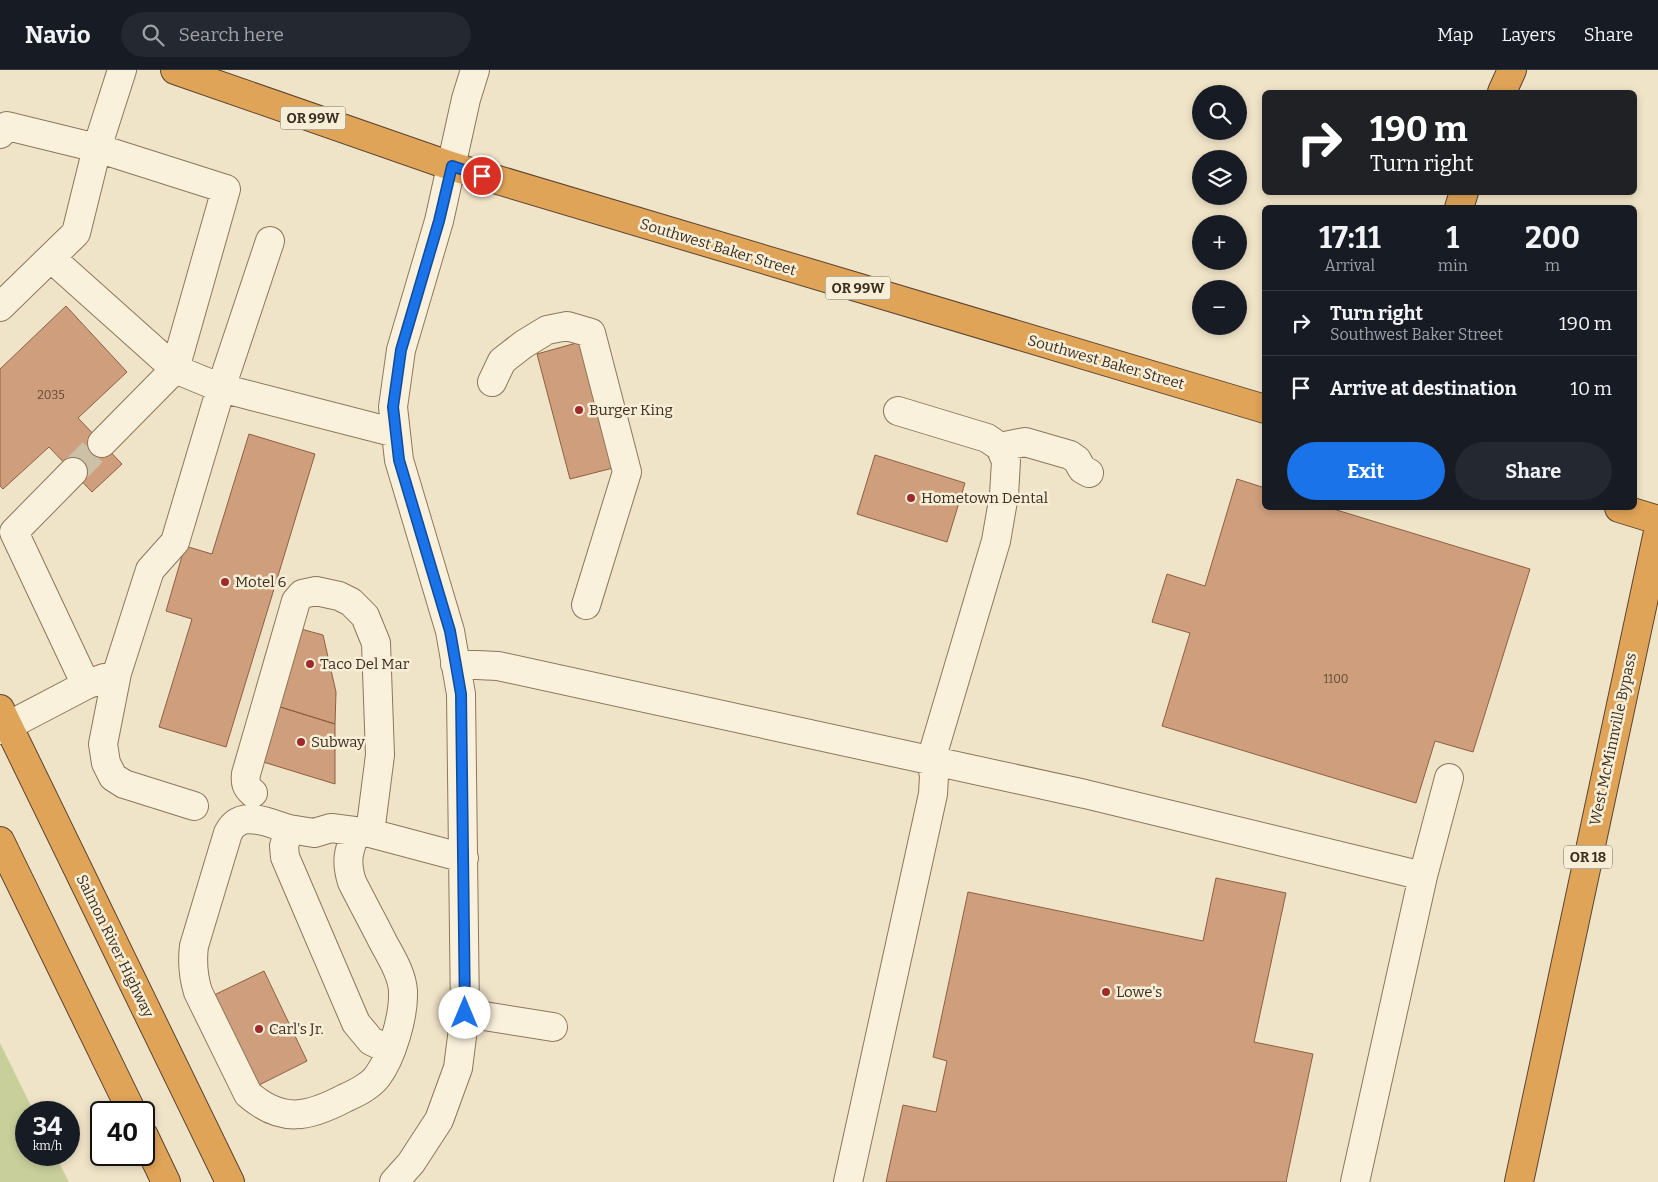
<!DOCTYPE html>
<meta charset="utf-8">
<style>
:root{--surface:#171b24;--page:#242831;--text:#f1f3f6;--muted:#9ea1a6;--line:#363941;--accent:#1a73e8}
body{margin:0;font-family:Bitter,serif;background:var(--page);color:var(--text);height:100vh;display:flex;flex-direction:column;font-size:19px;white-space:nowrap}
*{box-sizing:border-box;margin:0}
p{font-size:16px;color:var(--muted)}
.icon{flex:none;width:28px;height:28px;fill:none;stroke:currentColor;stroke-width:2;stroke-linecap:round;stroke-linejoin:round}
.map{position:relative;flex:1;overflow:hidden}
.sheet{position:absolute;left:1262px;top:135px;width:375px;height:305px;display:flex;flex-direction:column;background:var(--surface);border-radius:8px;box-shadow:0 2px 8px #0003}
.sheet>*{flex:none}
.hud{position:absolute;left:1262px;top:20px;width:375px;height:105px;border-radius:8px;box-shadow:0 2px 8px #0003;background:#202124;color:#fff;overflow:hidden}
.fabs{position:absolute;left:1192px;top:15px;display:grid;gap:10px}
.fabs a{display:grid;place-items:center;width:55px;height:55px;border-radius:50%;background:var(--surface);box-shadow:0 2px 8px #0003;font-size:25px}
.speed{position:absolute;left:15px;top:1031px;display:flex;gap:10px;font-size:25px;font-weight:700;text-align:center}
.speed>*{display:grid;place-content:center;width:65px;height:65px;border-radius:50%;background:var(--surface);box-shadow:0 2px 8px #0003;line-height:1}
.speed small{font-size:12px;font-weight:400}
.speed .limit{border:2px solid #111;border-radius:8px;background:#fff;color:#111}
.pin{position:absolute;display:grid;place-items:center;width:42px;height:42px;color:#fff;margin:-21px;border:2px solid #fff;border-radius:50%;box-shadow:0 1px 5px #0007}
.me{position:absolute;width:55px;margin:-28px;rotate:0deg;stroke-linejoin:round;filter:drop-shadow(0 0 4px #0008)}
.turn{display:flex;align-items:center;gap:18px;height:105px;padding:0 25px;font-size:22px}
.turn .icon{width:65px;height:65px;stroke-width:2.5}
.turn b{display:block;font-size:35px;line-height:42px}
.eta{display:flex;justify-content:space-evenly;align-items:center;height:85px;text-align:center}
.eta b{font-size:30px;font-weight:700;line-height:35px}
.primary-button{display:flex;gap:10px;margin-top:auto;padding:10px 25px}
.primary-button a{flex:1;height:58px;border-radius:30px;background:var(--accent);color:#fff;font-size:20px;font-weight:700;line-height:58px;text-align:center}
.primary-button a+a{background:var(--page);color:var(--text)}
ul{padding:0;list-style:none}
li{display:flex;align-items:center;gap:15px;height:65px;padding:0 25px;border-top:1px solid var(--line)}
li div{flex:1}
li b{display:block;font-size:19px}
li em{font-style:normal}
header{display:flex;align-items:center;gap:30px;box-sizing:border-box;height:70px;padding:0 25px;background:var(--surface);border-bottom:1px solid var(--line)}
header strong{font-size:24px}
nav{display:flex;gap:28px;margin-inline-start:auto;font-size:18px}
.search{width:350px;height:45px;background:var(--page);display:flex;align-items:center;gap:12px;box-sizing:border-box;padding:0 18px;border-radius:28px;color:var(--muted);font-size:19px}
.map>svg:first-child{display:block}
.green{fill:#c9cf9b}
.building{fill:#cf9f7d;stroke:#8d5f41}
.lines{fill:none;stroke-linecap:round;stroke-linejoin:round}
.minor-tunnel{stroke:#ccc0a6;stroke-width:28;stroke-dasharray:28 14;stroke-linecap:butt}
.minor-casing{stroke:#8d765c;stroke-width:30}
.highway-casing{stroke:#5b4430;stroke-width:30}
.minor{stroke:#faf1dc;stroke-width:28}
.highway{stroke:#e0a458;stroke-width:28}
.route-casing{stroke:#114b97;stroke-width:12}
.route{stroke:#1a73e8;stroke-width:9}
.poi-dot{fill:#9e2a2b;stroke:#f7eed8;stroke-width:2}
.labels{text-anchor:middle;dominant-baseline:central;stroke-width:5;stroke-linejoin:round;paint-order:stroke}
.number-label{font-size:12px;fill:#624a37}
.shield{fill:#f7eed8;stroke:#756857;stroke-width:1}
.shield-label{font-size:14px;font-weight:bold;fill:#3d2e20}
.street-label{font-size:15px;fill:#3d2e20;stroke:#f7eed8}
.poi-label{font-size:15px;fill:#3d2e20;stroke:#f7eed8;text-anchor:start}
</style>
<header>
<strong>Navio</strong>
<div class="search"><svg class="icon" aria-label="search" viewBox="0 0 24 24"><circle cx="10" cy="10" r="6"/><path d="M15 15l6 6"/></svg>Search here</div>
<nav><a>Map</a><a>Layers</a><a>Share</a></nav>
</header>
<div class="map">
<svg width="1658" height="1112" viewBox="0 0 1658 1112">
<rect width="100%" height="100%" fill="#f0e4c8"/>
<path class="green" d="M0 973 34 1042H26V1085H55L69 1112H0Z"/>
<path class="building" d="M66 236 127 302 78 348 122 394 92 422 49 377 3 419 0 416V299Z
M587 270 621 396 570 409 537 284Z
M249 364 315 384 226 677 159 657 192 549 166 541 185 476 212 484Z
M875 385 965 413 947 472 857 444Z
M1237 409 1265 418V438H1330L1530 499 1473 682 1435 671 1416 733 1162 656 1190 563 1152 552 1167 504 1205 516Z
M301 559 323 565 336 622 335 654 277 636Z
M277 636 335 654V714L260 691Z
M1216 808 1286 823 1254 972 1313 984 1286 1112H886L903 1035 936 1042 947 991 933 987 968 822 1203 871Z
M264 901 307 991 255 1017 212 926Z"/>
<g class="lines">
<path class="minor-tunnel" d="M73 402 102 373"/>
<g class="minor-casing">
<path id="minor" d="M0 64 7 56 97 78 122 0
M51 188 175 299 221 318 396 363
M0 237 76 163 97 78 226 119 175 299 102 373
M492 312 502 291 524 274 547 260 567 256 591 263 627 402 586 535
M1000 377 1025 372 1070 385 1077 390 1082 399 1089 403
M73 402 14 462 86 615
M455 594 498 596 1085 724 1423 806 1355 1112
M0 660 86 615 104 608
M253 723C246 717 245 713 246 704L296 531 302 524 316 521 339 526 351 532 365 546 376 573 380 685 370 763
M194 736 124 714 113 707 106 693 103 674 117 603 150 500 175 472 221 318 270 171
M289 759C274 755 249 742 235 754 232 756 230 760 228 763L194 876C192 892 193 906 198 922L248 1024C282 1054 309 1047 345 1028 356 1023 369 1017 377 1007 392 987 404 946 403 921 402 904 391 887 383 872 373 852 362 832 352 812 345 790 349 781 356 761
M1423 806 1449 708
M465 943 553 957
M390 980 371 971 356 953 285 787 284 776 289 759 314 763 331 758 370 763 464 788
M394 1112 411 1093 439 1050 458 998 465 943 461 624 450 561 399 390 393 337 401 280 439 151 466 29 475 0
M848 1112 933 724 934 706 931 690 996 471 1004 425 1006 391 1000 377 987 368 898 341"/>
</g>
<g class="highway-casing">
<path id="highway" d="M175 0 451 96 1265 339
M1502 22 1512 0
M1459 138 1464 122
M1619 438 1658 450
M0 639 230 1112
M0 771 132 1042
M144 1066 166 1112
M1519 1112 1658 462"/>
</g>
<use href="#minor" class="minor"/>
<use href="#highway" class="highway"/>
</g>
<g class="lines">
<g class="route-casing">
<path id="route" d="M465 943 461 624 450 561 399 390 393 337 401 280 439 151 452 96 482 106"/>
</g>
<use href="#route" class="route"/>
</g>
<g class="poi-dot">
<circle cx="579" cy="340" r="5"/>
<circle cx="911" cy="428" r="5"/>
<circle cx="225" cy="512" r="5"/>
<circle cx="310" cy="594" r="5"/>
<circle cx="301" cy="672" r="5"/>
<circle cx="1106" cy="922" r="5"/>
<circle cx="259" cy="959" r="5"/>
</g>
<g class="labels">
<g class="number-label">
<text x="51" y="325">2035</text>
<text x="1336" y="609">1100</text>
</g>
<g class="shield">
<rect x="280.5" y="36.5" width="65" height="23" rx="4"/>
<rect x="825.5" y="206.5" width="65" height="23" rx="4"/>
<rect x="1564" y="775.5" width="48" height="23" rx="4"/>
</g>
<g class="shield-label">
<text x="313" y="48">OR 99W</text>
<text x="858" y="218">OR 99W</text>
<text x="1588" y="787">OR 18</text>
</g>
<g class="street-label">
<text transform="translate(718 177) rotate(17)">Southwest Baker Street</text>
<text transform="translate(1106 292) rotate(16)">Southwest Baker Street</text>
<text transform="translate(1613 669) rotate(-78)">West McMinnville Bypass</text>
<text transform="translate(115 876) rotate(64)">Salmon River Highway</text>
</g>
<g class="poi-label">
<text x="589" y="340">Burger King</text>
<text x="921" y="428">Hometown Dental</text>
<text x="235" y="512">Motel 6</text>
<text x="320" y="594">Taco Del Mar</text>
<text x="311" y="672">Subway</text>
<text x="1116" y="922">Lowe's</text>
<text x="269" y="959">Carl's Jr.</text>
</g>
</g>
</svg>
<div class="fabs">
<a><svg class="icon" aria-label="search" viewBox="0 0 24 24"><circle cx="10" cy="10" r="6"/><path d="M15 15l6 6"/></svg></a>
<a><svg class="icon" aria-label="layers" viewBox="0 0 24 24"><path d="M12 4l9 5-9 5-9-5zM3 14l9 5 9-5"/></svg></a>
<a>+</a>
<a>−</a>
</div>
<div class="speed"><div>34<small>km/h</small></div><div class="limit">40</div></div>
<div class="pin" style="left:482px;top:106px;background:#d93025"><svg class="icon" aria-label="arrive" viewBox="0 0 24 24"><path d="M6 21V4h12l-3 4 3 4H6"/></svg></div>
<svg class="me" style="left:465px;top:943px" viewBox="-20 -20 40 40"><circle r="19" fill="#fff"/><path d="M0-13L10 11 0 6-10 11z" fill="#1a73e8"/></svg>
<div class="hud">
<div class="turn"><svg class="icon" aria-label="right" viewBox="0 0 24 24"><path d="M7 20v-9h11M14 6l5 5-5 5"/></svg><div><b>190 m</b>Turn right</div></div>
</div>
<section class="sheet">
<div class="eta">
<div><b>17:11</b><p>Arrival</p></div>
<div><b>1</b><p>min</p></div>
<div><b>200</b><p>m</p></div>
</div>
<ul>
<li><svg class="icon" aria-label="right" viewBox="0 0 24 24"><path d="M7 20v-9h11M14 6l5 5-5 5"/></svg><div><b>Turn right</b><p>Southwest Baker Street</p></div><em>190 m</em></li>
<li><svg class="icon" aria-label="arrive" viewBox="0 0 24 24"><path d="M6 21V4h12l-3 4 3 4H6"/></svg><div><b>Arrive at destination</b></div><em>10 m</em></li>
</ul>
<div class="primary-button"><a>Exit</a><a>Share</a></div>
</section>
</div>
